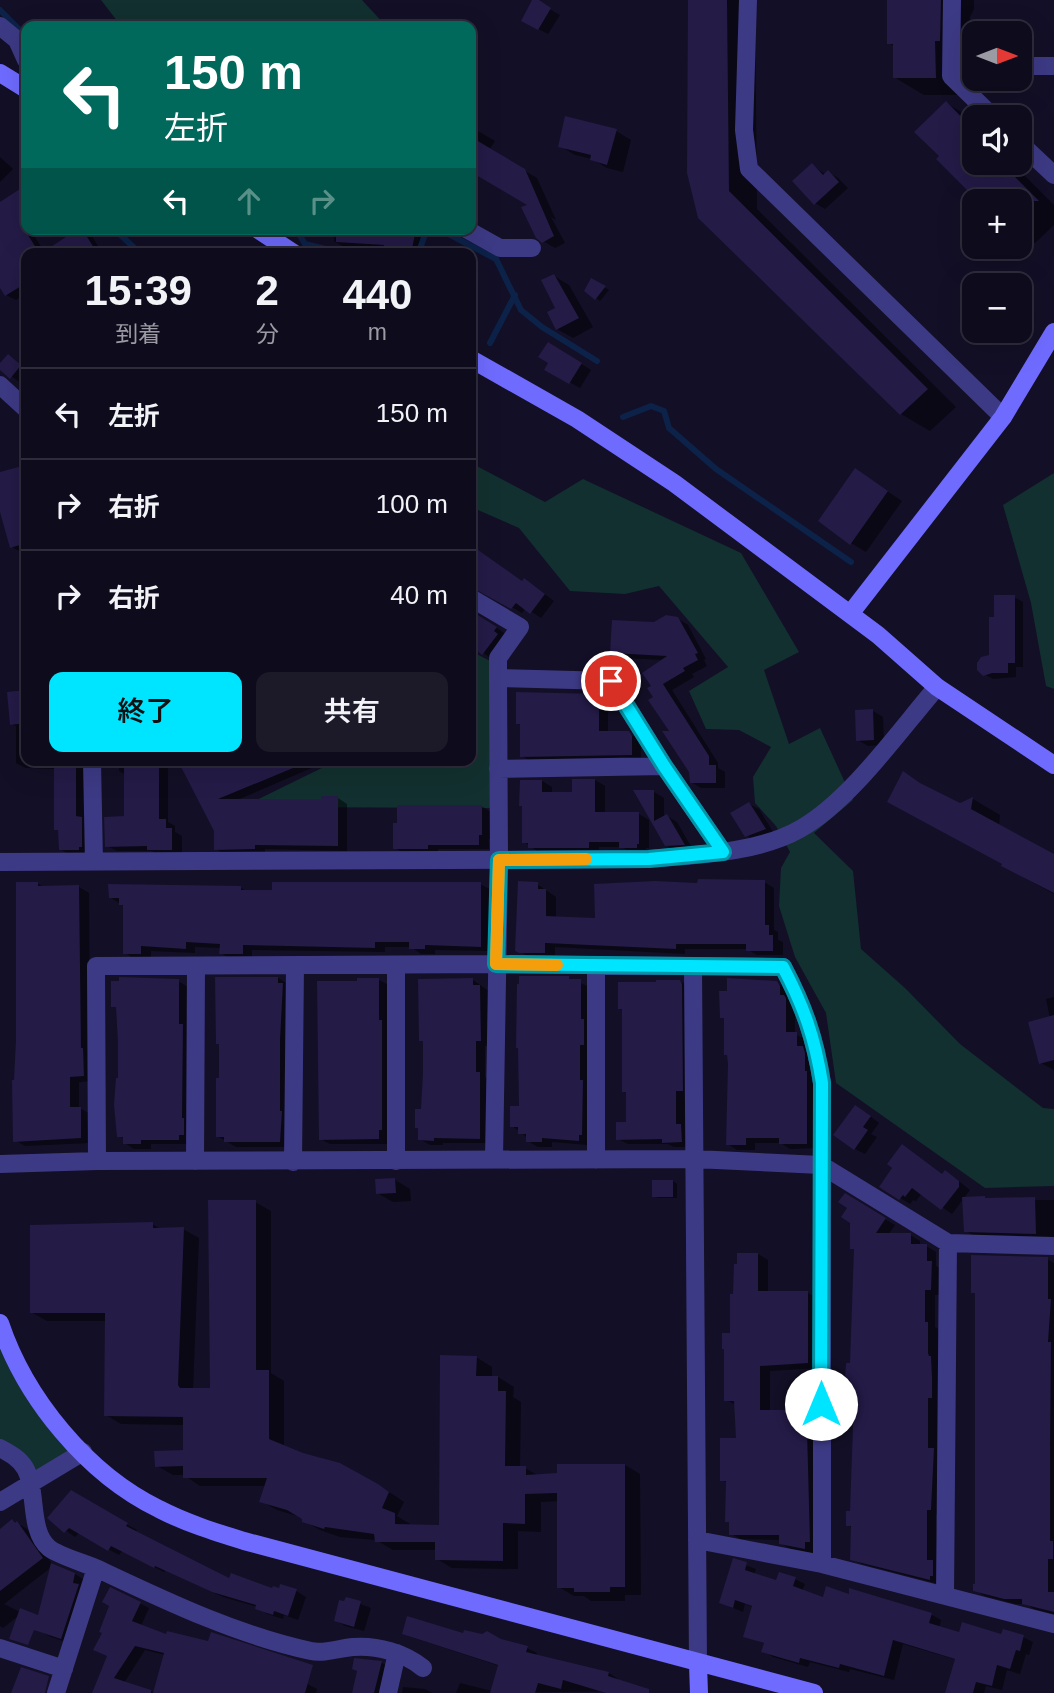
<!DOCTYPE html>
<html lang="ja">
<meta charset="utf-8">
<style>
:root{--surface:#0e0b1c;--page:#1c1929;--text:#f1f3f6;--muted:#9b9ba3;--line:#2e2b3b;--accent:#00e5ff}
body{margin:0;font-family:Helvetica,"Noto Sans JP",sans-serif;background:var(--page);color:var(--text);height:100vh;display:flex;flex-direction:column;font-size:26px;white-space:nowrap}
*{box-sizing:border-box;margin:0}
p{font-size:23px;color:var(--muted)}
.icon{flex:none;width:38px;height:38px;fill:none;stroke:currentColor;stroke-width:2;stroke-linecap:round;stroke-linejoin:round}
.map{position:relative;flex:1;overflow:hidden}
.side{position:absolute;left:21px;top:248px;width:455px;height:518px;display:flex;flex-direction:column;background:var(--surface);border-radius:14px;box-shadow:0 7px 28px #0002,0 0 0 2px var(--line)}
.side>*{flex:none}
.banner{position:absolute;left:21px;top:21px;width:455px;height:214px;border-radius:14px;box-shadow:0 7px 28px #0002,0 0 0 2px var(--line);background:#00695c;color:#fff;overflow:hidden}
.needle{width:46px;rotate:90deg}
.fabs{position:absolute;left:962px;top:21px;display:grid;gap:14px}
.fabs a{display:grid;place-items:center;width:70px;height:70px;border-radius:14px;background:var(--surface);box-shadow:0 7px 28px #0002,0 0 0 2px var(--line);font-size:35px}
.pin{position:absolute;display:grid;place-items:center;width:60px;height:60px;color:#fff;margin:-30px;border:4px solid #fff;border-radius:50%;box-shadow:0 2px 7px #0007}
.me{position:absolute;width:77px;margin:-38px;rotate:0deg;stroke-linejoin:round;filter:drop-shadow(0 0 5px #0008)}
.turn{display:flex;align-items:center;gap:24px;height:147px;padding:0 28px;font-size:32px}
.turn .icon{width:91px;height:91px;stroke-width:2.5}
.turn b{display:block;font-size:49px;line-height:60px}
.lanes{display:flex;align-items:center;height:66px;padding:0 28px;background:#0003;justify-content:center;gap:35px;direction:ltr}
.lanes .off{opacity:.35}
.eta{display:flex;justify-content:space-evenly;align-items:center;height:119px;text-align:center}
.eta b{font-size:42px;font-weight:600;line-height:49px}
.button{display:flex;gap:14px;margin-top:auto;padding:14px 28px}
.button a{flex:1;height:80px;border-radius:14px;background:var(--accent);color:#111;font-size:28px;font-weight:600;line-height:80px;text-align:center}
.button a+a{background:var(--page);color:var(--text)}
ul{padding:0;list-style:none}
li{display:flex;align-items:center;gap:21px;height:91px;padding:0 28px;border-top:2px solid var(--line)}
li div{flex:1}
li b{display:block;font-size:26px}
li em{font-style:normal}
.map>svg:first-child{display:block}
.green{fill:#12302f}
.shadow{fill:#0007;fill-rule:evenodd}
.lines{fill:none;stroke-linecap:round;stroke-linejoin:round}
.stream{stroke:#0c2248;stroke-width:6}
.building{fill:#241b47}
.street{stroke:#3d3a85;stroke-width:18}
.secondary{stroke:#6f6bff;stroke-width:18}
.route-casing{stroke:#0095a6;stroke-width:18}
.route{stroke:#00e5ff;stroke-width:12}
.slow{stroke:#f59e0b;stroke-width:12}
</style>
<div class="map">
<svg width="1054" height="1693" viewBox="0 0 1054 1693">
<rect width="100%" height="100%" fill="#130f26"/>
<path class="green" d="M101 0H362L386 26H121Z
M471 463 545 502 583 479 741 553 799 652 764 670 789 744 820 728 853 800 814 833 853 871 861 949 905 988 960 1044 1043 1108 1054 1109V1186L985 1188 836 1083 826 1013 795 957 779 906 781 868 790 852 776 826 755 803 753 777 771 747 739 730 706 729 689 691 728 667 659 586 625 594 570 591 519 528 471 507Z
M1054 473V689L1046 686 1031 603 1003 505Z
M471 651 492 662 493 808 242 807 336 761H471Z
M0 1338 78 1452 33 1482 0 1444Z"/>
<path class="shadow" d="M534 0 560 15 548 34 523 21Z
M689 0H755L757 209 956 407 930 431 901 414 699 217Z
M889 0H974V9L970 17 969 57H965V95H924L894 77V46L889 43Z
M946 103 975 120V163H1012L1054 205V225L1035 243 1020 235V201H980L938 159 941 156Z
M471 127 495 141 489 150 537 178 556 220 551 217 565 243 555 248 543 241 530 205 471 170Z
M616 131 631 140 623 172 607 168 592 159 575 155 560 146Z
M0 157 13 169 0 182Z
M812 165 826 175 828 172 838 178 848 188 825 209 815 203Z
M26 188V229H30L45 253 81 229 91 235 103 254H26V294L16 300 6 295 0 285V206Z
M310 229H427L422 254H389L385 249 344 247 334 241V237H320Z
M554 276 569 285 593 327 573 338 557 329Z
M592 280 609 290 600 301 596 298Z
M549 344 591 370 580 388 546 369 550 363Z
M8 356 26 368V376L21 383 0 368Z
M26 466V555L12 547 0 506V474Z
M856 470 902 501 866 552 851 543Z
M471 546 523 582 525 580 534 586 554 601 541 618 526 608 522 613 479 588 484 582 471 573Z
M1014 597 1023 602V667H1016V677L993 679 984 674 990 657 995 619Z
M471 612 506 634 492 659 471 644Z
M677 618 688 625 706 659 704 660 707 666 692 674 694 677 672 690 718 763V768L725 772V788H701L691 782V772L656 697 664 660 622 658 612 652 655 624Z
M26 692V761H88V855H70L60 849V831L56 829V769L26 768 16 763V726L11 724 9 693Z
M598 696 608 702V733H628L639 739 641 743V760L532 762 522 756V726L517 723Z
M873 711 883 717 884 745 868 746 858 740Z
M119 761H168V822L175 826V832L182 836V855H159L152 851H117L107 846 126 818V775L119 771Z
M180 761H328L235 801H323L338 798 347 804V851L265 849V854H225L216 849V830Z
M595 780 605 786V814H639L649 820V848H646V852H631L621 847H599V853H540L524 842V807L520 805 542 781 552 787V793H574Z
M636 792H654L664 798V818L667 816 677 822 693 850 676 851 666 845Z
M973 799 1000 815 999 826 1054 856V894L1003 866 960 805Z
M749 804 759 809 775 835 756 841 746 835Z
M481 806 491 812V839H489V849H438V853L405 854 395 848Z
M764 882 774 888V930L778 932V940L783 942V955H757L747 949H685V954L555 947V958H531L517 950 537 884 556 897V918L597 919 699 885Z
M37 883 45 888 79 887 89 893 90 1054 93 1081 79 1082V1108L91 1114 90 1143 25 1146 15 1140 16 1081Z
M480 884 490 889V951L435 950V954H421L411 947H385V952L252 950V959H231L221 953V948L195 947V953L151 951V959H135L125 953V907L110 897 241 888 248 892Z
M278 978 288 984 289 1147H236L217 1136 220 1080Z
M568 978 590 987 588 1145 552 1142V1147H538L528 1141V1138L512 1126Z
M379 980 389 985V1144H330L320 1139 359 983Z
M473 980 490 992V1046H485V1077L489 1080V1143H443V1145H430L420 1139 423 1111 425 1042 421 1040Z
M178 981 188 987V1144H151V1149H134L125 1143V1139L119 1136 120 1042 118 1008 113 1006Z
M680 981 690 987 691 1147H674L668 1144H628L618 1139 628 1124 627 1094 624 1091V1011L619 1008Z
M777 983 787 988 789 1000 795 1005V1034L807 1040 812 1054 817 1148 790 1149 781 1143H755V1150H737L728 1144 730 1064 726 1020 722 1017Z
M1054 997V1070L1041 1063 1050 1018 1046 999Z
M865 1112 879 1123 871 1134 877 1137 865 1154 855 1149Z
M943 1175 955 1178 970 1190 952 1214 922 1193 916 1201 913 1200 910 1204 881 1186Z
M395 1180 410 1189 411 1201 393 1202 377 1193Z
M673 1181 677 1184V1198H658L654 1196Z
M845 1195 895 1225 888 1235H910L920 1241V1246H926L936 1252V1266L941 1269V1295H935V1327L938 1329 942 1402H938L941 1514 936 1515 939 1584 862 1564 852 1559 853 1528 847 1525 851 1512 855 1398 852 1382 847 1379 852 1364 856 1250 851 1248 849 1208Z
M984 1198 989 1200H1054V1238H977L966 1231Z
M255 1202 271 1211V1373L284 1381V1447L303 1455 339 1464 394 1495 404 1502 397 1516 410 1524V1526L441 1527 476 1357 492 1367V1377H498L514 1387 513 1397 521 1402 520 1468H525L539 1476 625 1465 640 1474 641 1595H625V1601H591L584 1596H574L559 1587V1501L541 1502V1532L518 1531V1569L452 1568 437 1559V1550H393L376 1540 340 1537 320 1530 304 1521V1518L277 1510 261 1501 266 1486H200L184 1475H173L157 1466 184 1451V1425L121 1424 106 1415 107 1321H47L31 1312 152 1224 161 1229H183L199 1238 193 1390H212Z
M758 1254 768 1260V1293H808L818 1299V1368L770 1371V1412H793L810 1405 820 1410 814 1553 791 1549 780 1543V1540L740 1539 730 1533V1523L727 1521 728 1483 722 1480 738 1439 736 1405 726 1400 732 1335Z
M1047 1259 1054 1263V1614L1034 1609 1026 1604H1016L985 1596 975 1590 977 1585V1294L973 1292Z
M71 1493 137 1530 135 1533 230 1580 273 1590 296 1591 306 1597 298 1620 284 1615 283 1619 267 1614 258 1607 223 1597 166 1570 164 1572 122 1551 119 1555 79 1533 75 1537 49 1518Z
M17 1523 29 1530 52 1564 49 1569 4 1604 22 1613 3 1628 0 1626V1531Z
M734 1561 756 1569 754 1575 777 1583 795 1579 805 1584 802 1591 824 1599 851 1596V1591L932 1615 941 1620 939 1628 960 1634 1023 1637 1033 1642 1029 1655 1026 1654 1020 1674 1007 1670 1002 1690 986 1686 984 1693H947L957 1660 903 1644 894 1680 850 1669 849 1672 810 1662 808 1667 773 1657 763 1651 765 1644 745 1636 753 1607 745 1604 743 1612 721 1603Z
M75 1574 88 1582 75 1645 51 1637 38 1630Z
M111 1589 149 1608 141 1626 167 1636 250 1654 317 1689 316 1693H94L109 1656 104 1633 111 1605ZM145 1650 165 1655 155 1693 124 1683Z
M347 1599 371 1608 364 1631 345 1626 336 1620Z
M404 1633 465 1635 501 1641 527 1648 537 1653 536 1656 609 1673 618 1679V1681L650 1691 456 1693 460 1683 492 1691 499 1666 414 1638Z
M356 1660 382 1663 391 1668 387 1693H354L359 1672Z
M403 1687 425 1689 432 1693H402Z"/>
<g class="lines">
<path class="stream" d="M0 10 26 36
M114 229 141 254
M296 229 305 244 346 254
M439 229 496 259 521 310 542 327 597 361
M418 254 427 229
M490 343 515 295
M623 417 651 406 664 411 669 428 716 469 851 562"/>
</g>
<path class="building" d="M532 0H539L551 8 538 30 521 21Z
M688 0H727L729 191 928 389 900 415 698 218 687 173Z
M887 0H941L940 41H935L936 78H893V44H887Z
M946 101 975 131V163H1001L1039 201H978L936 159 939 156 914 132Z
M565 116 617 129 607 165 590 160 591 155 558 147Z
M471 137 525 169 554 236 542 243 536 238 521 207 527 205 471 172Z
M812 163 823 175 828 170 839 182 814 205 792 181Z
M26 185V232L40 254 78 229H82L98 254H26V283L5 296 0 288V202Z
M336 229H416L411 254H382L384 245 336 242Z
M554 274 579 318 556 330 547 312 555 308 541 280Z
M591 278 606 286 595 300 584 291Z
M548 342 582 363 569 384 544 370 548 363 538 357Z
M8 354 21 365 10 379 0 370V363Z
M26 465V543L10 548 0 512V472Z
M855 468 888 491 850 545 818 521Z
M471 545 522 581 524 578 545 594 530 614 516 603 511 609 471 587Z
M994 595H1015V663H1008V673H992L983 676 977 670V663L981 657 989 655V617H994Z
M471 611 497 627 494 631 498 634 482 655 471 646Z
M666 615 678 617 698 653 695 654 698 660 683 668 685 671 663 684 709 756V765H716V783H690L689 772 662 731H669L648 700 653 697 647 688 651 686 642 673 667 656 610 653 612 620 654 622Z
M26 690V723L10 725 7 692Z
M516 692 599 694V731H629L632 736V755L520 757V724H516Z
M873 709 874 740 856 741 855 710Z
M54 761H76V816L82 817V847H79V850H59L58 830H54Z
M124 761H159V819H166V828H172V850H147V846L105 847 104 817 124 816Z
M178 761H310L218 799H321V796H338V846L255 845V849L214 850V831Z
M903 771 920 783 960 803 973 797 971 809 1054 854V893L1001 866 1002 864 887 802Z
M572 779H595V812H639V844H637V848H619V842H589V848H528V843H522V806H519L520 780H542V792H572Z
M633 790H654V821L667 814 685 845 665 846Z
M749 802 766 829 745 837 730 813Z
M397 805H482V835H479V845H428V849H393V823H397Z
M698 879 765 880V925H769V935H773V951H746V944H676V949L545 943V953H519L515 951 518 881 538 882V889H546V916L595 918 594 884 655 881 697 883Z
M16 882H38V886L79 885 81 1048H83L84 1076 70 1077V1107H81V1138L13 1142 12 1080H14L16 1040Z
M272 882H481V947L425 945V949H409V942H375V948L243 945V954H219L220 944 186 942V949L141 946V954H123V905H119V898H109L108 884 241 886V890H272Z
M519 976H569V979H581V1019H584V1045H580V1080H583L582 1135H579V1141L542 1138V1142H526V1134H518V1127H510V1106H519L518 1048H516L517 984H519Z
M119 977 179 979V1024H183L182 1118H184V1135H179V1140H141V1144H123V1137H117L114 1105 116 1078H118V1042L116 1007H111V981H119Z
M215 977H278V983H283L280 1040V1111H282L280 1142H224V1137H216V1078H219V1044H216Z
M357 978H379V1020H382V1130H379V1139L319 1140 317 981H357Z
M473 978V985H480L481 1041H476V1072H480V1139L434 1138V1141L418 1140V1128H415V1109H421L423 1073V1041H419L418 979Z
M727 978 777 981 780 986V995H784L786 998V1032H797V1046H803L805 1053V1071H807V1144H779V1138H746V1145H726L728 1064 727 1055H724V1018H720L719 991H727Z
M656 980H680L682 984 683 1091H676V1124H681L682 1142 662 1143V1139L616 1140V1122H626V1092H622V1009H618V982H656Z
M1054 1015V1060L1039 1064 1028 1022Z
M855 1105 871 1116 863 1127 868 1130 854 1150 833 1135Z
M902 1144 942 1174 945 1170 959 1181V1187L941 1210 912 1188 905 1197 903 1195 899 1200 879 1187 892 1168 887 1164Z
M395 1178 396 1193 376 1194 375 1179Z
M652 1180H673V1197H652Z
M845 1193 886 1218 876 1233H911V1244H927V1261H932L931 1290H925V1322H928V1353L929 1356H931L932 1377V1398H928V1448H934L931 1510H927V1560H933V1576H930V1580L850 1560 851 1526H846V1511H850L854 1398H850V1380H845L846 1363H850L854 1249H850V1223L841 1217 847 1208 838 1202Z
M985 1196V1198L1035 1197 1036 1234 964 1232 962 1197Z
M208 1200H256V1370H269V1439L303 1453 340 1463 378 1484 389 1492 382 1508 395 1513V1524L439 1525 440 1355 477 1356 476 1376H498V1391H506L505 1466H526V1475L557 1473V1464H625V1587H610V1592H574V1588H557V1493L525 1494V1524L503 1523V1561L435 1560V1542H375L374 1534 325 1527 324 1529 302 1522V1519L287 1510 259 1502 267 1478H183V1466L155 1467 154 1451 183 1450V1417L104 1416 105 1313H30V1225L153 1222V1228L184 1227 178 1385 180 1388H210Z
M737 1253H758V1291H808V1363L760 1366V1410H791V1403H810V1429H807L810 1542H805V1549L779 1544V1535H729V1522H725L726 1481H720V1438H736L734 1401H724V1349H722V1333H730V1294H733L734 1264H737Z
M971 1255 1048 1257V1299H1051L1048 1342H1051L1050 1446V1541H1053V1559H1048V1592H1054V1612L1022 1604V1599H1004L973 1591V1584H975V1293H971Z
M71 1490 128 1523 126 1526 229 1578 231 1573 272 1588 273 1586 279 1588 280 1584 297 1589 288 1616 274 1611 273 1615 255 1609 256 1605 212 1592 155 1566 154 1568 111 1546 108 1551 69 1528 64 1533 47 1518Z
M12 1519 15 1523 17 1521 43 1558 0 1591V1529Z
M733 1558 747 1562 745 1570 776 1580 779 1572 796 1577 793 1586 823 1597 826 1586 849 1594V1588L932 1613 929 1623 959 1632 962 1622 1001 1634 1003 1629 1024 1635 1020 1651 1016 1650 1010 1669 997 1665 992 1686 976 1682 973 1693H945L955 1659 893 1640 884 1676 840 1664 839 1668 800 1658 799 1663 785 1659 761 1652 764 1643 743 1637 752 1606 735 1600 733 1608 719 1603Z
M51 1563 75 1573 73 1583 79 1584 61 1639 34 1630 28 1645 9 1639 20 1608 38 1615Z
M110 1587 141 1602 132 1621 166 1634 167 1631 208 1641 211 1632 313 1665 305 1693H153L164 1653 135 1646 114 1678 151 1690V1693H92L107 1656 93 1650 102 1633 99 1632 109 1606 102 1602Z
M346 1597 361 1601 354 1627 334 1621 339 1600 344 1601Z
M407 1616 463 1633 464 1630 482 1634 487 1631 501 1639 528 1646 526 1652 609 1672 608 1676 649 1689V1693H606L563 1680 561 1689 538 1683 535 1693H490L498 1665 402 1634Z
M354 1658 382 1661 374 1693H352L357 1671 352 1669Z
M21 1667 49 1676 45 1693H11Z"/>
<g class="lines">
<path class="street" d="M748 0 744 130 749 169 1003 417
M952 0 951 76 993 117
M0 26 17 40 26 60
M1020 66H1054
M952 67H975
M1020 143 1054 175
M466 229 500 248H532
M0 385 26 409
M471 598 520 627 498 658V678
M92 761 94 862
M498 769 664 766
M0 862 649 859C696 855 758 853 800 829 850 801 899 731 937 687
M396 965V1161
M596 965V1160
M693 967 698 1664
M494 1159 499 860 498 678 611 681 664 766 723 852
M97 1161 96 966 496 964 783 967C804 1007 815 1038 822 1083V1564
M195 1161 196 966
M293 1162 295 966
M0 1164 97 1161 695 1159 821 1165 948 1243 1054 1246
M0 1448C9 1453 19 1458 25 1468 38 1490 28 1530 49 1548 57 1555 87 1564 98 1569 166 1601 237 1635 311 1651 324 1654 340 1648 353 1647 377 1645 405 1653 423 1668
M0 1502 83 1452
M697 1540 822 1564 1054 1624
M945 1596 948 1243
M0 1648 64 1669
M56 1693 96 1568
M388 1693 397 1653"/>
<path class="secondary" d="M0 73 26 89
M257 229 295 254
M471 359 577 419 674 483 878 635 937 687 1054 765
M850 614 1003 417 1054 332
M0 1323C25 1398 87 1474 159 1509 186 1523 215 1532 244 1541L814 1693
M698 1664 699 1693"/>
</g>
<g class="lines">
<g class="route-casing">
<path id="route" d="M611 681 664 766 723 852 649 859 499 860 496 964 783 967C804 1007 815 1038 822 1083L821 1404"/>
</g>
<use href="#route" class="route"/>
<path class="slow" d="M557 965 496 964 499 860 586 859"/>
</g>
</svg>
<div class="fabs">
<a><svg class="needle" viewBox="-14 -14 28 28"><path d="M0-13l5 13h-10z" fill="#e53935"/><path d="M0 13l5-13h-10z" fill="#9b9ba3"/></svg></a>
<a><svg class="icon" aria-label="sound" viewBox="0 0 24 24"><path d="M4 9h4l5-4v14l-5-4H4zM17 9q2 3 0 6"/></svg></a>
<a>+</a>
<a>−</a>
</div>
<div class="pin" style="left:611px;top:681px;background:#d93025"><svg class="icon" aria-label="arrive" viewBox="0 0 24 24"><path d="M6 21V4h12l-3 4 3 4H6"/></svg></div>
<svg class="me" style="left:821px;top:1404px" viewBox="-20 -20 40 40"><circle r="19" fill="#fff"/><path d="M0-13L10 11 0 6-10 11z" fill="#00e5ff"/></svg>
<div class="banner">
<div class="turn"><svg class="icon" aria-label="left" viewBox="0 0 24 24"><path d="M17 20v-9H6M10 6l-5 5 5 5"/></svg><div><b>150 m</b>左折</div></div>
<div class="lanes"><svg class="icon" aria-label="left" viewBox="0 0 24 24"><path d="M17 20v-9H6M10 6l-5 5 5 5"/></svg><svg class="icon off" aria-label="ahead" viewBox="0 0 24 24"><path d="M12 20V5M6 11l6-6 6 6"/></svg><svg class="icon off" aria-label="right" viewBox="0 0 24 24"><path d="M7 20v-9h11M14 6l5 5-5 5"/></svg></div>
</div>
<section class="side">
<div class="eta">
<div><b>15:39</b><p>到着</p></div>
<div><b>2</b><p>分</p></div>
<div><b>440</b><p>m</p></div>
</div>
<ul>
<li><svg class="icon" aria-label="left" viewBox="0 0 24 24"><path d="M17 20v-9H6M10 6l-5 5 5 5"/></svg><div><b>左折</b></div><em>150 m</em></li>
<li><svg class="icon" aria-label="right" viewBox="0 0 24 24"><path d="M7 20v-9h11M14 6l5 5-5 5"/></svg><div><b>右折</b></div><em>100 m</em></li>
<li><svg class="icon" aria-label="right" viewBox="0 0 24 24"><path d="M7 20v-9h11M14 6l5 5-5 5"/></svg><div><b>右折</b></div><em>40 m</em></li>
</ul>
<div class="button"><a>終了</a><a>共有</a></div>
</section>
</div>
